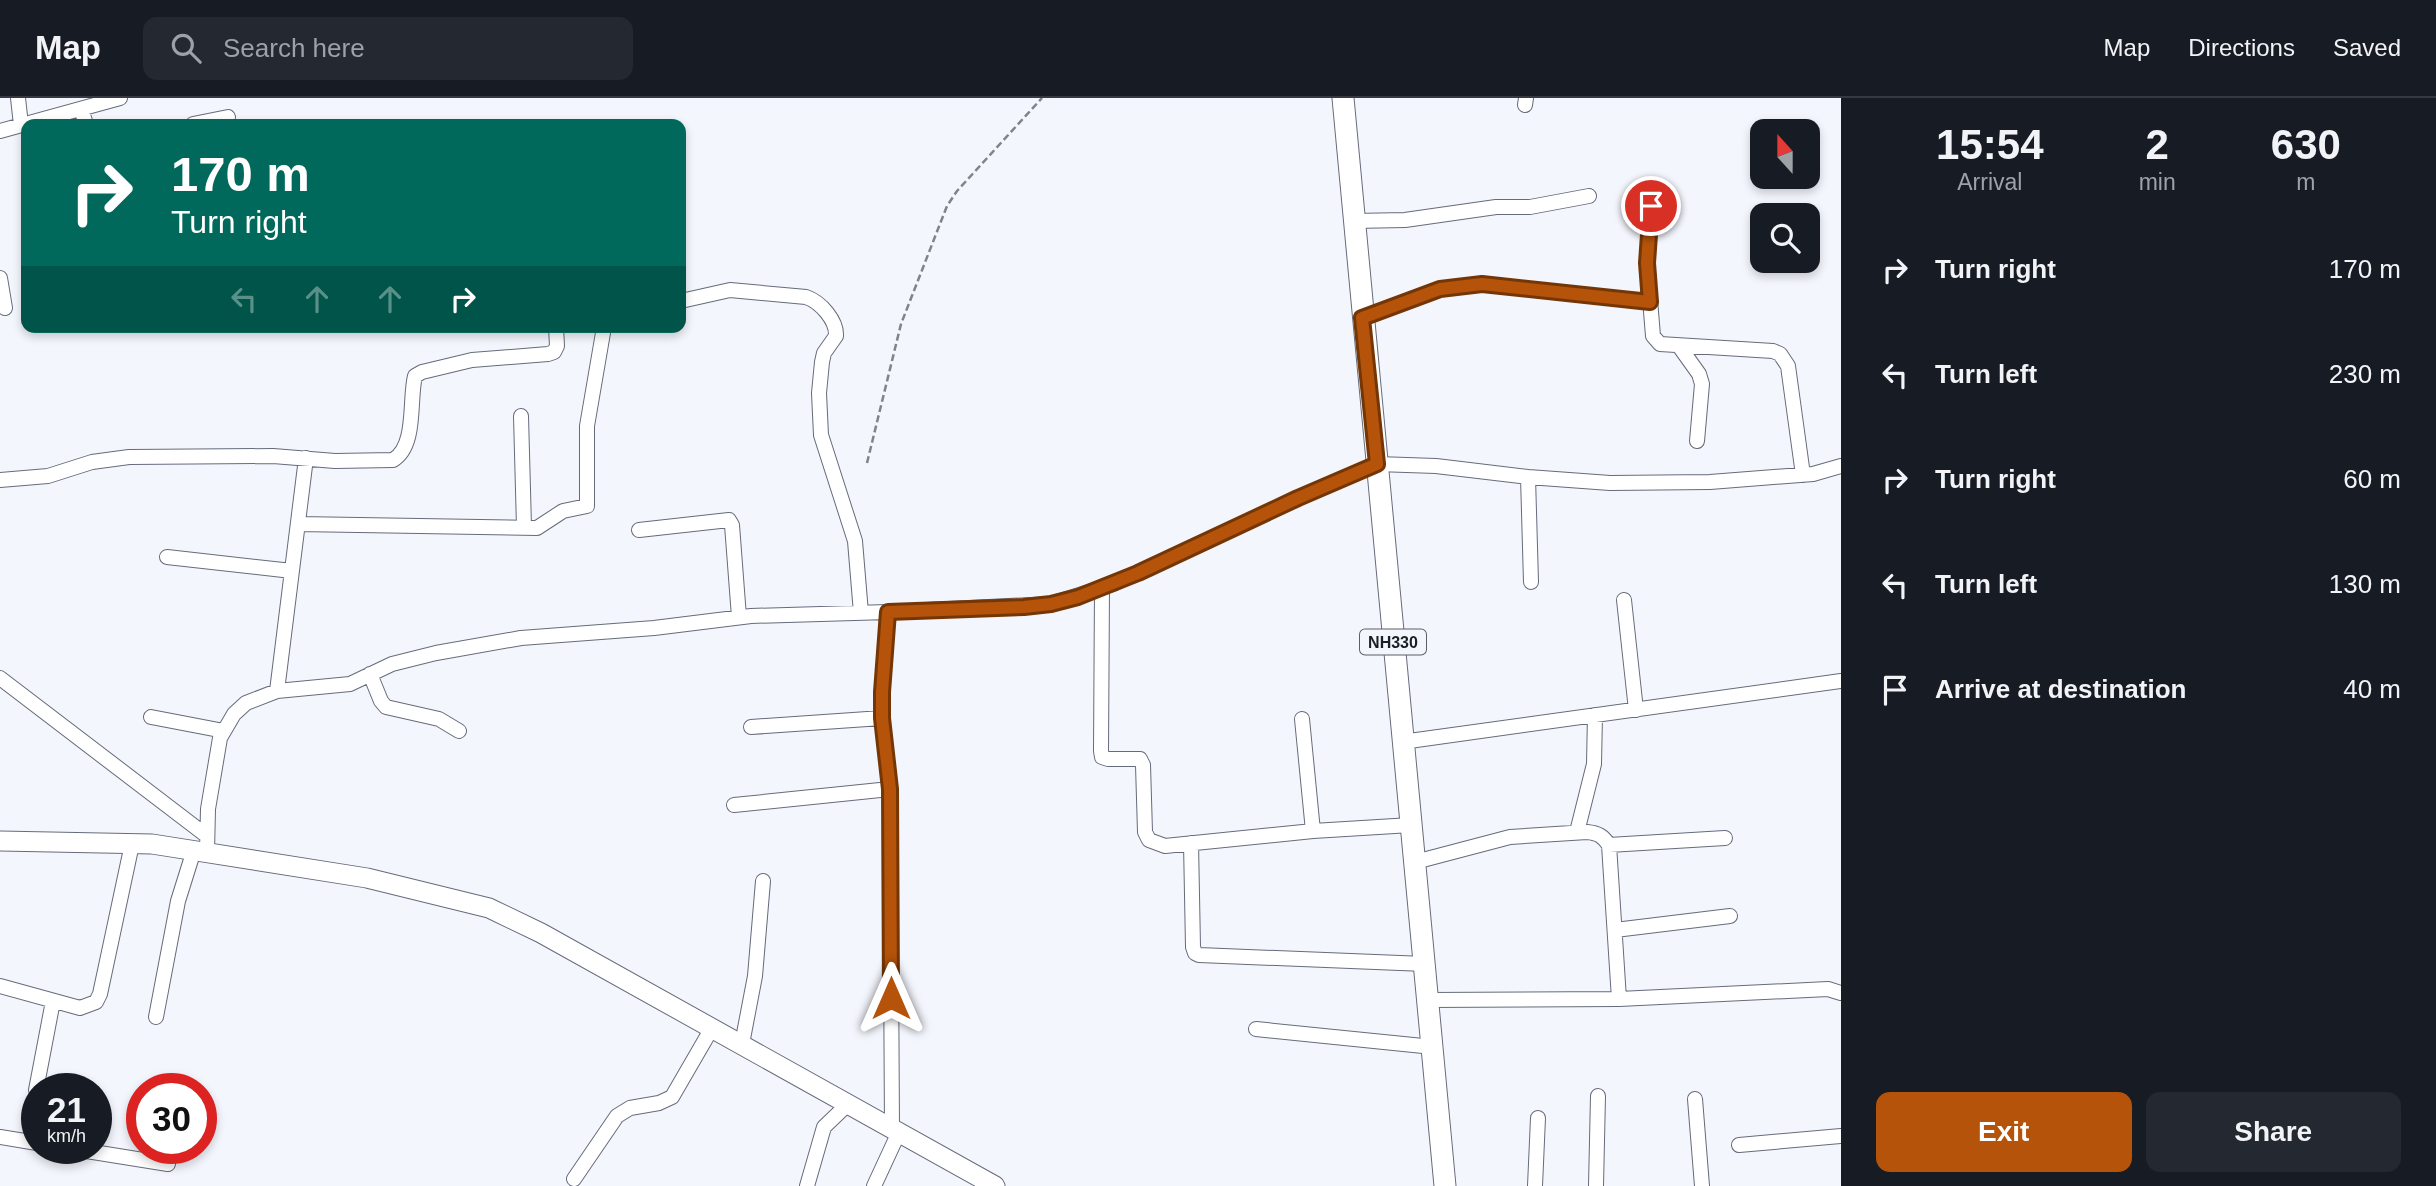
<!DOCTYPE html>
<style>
:root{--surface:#171b24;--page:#242831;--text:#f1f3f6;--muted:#9ea1a6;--line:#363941;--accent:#b45309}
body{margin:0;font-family:Helvetica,sans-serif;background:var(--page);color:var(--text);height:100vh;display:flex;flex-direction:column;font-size:26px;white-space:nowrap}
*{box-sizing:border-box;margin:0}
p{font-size:23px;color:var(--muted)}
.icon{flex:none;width:38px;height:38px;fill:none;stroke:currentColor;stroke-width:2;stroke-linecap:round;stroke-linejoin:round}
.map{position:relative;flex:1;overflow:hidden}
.sheet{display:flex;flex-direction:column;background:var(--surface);width:595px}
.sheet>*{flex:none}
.top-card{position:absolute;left:21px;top:21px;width:665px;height:214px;border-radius:14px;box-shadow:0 4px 10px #0003;background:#00695c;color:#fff;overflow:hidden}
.needle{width:46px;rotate:339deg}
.controls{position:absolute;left:1750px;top:21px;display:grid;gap:14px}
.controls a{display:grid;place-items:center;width:70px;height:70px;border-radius:14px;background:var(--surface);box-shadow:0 4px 10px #0003;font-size:35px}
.speed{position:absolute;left:21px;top:975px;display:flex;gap:14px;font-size:35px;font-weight:700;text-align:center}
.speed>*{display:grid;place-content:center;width:91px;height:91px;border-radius:50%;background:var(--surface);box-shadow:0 4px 10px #0003;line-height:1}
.speed small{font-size:18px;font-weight:400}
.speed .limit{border:10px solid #d22;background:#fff;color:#111}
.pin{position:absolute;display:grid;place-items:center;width:60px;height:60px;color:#fff;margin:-30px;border:4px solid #fff;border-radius:50%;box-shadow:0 2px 7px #0007}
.me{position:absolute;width:77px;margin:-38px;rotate:0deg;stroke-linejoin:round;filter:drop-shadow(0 0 5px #0008)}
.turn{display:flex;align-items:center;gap:24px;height:147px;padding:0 35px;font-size:32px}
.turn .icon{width:91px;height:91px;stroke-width:2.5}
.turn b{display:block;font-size:49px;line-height:60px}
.lanes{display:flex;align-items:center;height:66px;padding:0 35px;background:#0003;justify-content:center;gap:35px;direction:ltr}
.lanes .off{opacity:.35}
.eta{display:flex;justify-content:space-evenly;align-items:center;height:119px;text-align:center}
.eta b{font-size:42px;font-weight:800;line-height:49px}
.cta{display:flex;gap:14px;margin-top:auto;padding:14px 35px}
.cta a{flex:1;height:80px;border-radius:14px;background:var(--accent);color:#fff;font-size:28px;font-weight:800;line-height:80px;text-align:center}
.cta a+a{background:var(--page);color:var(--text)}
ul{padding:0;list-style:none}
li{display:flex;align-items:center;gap:21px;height:105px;padding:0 35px}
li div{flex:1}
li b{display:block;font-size:26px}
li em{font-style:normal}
header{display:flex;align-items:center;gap:42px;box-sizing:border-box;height:98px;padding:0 35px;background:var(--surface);border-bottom:2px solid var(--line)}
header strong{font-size:33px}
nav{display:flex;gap:38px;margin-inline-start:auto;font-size:24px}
.search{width:490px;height:63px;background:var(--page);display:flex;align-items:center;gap:18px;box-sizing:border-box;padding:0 24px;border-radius:14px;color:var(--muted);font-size:26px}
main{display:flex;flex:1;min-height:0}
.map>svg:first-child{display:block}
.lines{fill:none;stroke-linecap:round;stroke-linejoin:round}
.minor-casing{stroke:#666b7b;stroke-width:16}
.major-casing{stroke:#666b7b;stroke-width:21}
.highway-casing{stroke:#666b7b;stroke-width:23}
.path{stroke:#81838a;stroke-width:2.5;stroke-dasharray:7 3.5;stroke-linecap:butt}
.minor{stroke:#fff;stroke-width:14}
.major{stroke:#fff;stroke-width:19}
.highway{stroke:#fff;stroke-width:21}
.route-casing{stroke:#753606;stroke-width:18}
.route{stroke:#b45309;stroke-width:12}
.labels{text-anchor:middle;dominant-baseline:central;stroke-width:5;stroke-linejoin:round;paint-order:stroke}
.shield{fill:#f4f6fd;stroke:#5d5f66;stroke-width:2}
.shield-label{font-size:16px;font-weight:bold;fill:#1c1e25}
</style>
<header>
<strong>Map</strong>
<div class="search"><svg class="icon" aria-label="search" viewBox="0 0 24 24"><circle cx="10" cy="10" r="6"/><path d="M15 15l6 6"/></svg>Search here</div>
<nav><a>Map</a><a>Directions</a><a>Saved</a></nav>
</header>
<main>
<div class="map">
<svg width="1841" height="1088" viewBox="0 0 1841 1088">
<rect width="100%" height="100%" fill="#f4f6fd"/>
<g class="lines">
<g class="minor-casing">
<path id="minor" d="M18 0 21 27
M1525 7 1526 0
M81 11 86 26
M193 26 228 19
M0 33 120 0
M1651 92V116L1647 165 1653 238 1660 246 1773 253 1780 256 1788 268 1803 377
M1353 123 1405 122 1496 109H1530L1589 98
M0 180 5 210
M681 203 730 192 806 199C821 204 837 223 836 238L824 255 822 264 819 295 821 337 855 443 861 515
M1362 220 1440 191 1481 186 1650 204
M1679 248 1699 276 1702 286 1697 343
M521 318 524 429
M1528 379 1531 484
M0 382 48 378 92 364 129 359 273 358 335 363 393 362C417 348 409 301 415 278L422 274 472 262 548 256 554 254 557 248 556 229
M298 426 537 430 563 413 587 408V328L604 229
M639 432 729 422 732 427 739 519
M167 459 292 473
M1102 490 1101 653 1102 659 1108 661H1140L1143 667 1145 734 1149 742 1165 748 1313 733 1411 727
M1624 502 1636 612
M888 514 882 594V620L890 691 892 1030
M370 576 381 603 386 609 439 621 459 633
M0 580 207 738
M277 593 306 360
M151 619 224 633
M1302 621 1313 733
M751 629 882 620
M1402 644 1841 583
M734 707 890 691
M1577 734 1594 666 1595 617
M1191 745 1193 849 1195 855 1199 857 1425 866
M1609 747 1725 740
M207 754 208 711 220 640 234 616 246 605 277 593 350 586 392 566 436 555 521 540 654 530 751 518 888 514 1051 506 1113 486 1298 400 1377 366 1436 368 1528 379 1610 385 1710 384 1813 376 1841 368
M1415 764 1510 739 1587 734C1598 735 1603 738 1609 747L1619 901
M1615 832 1730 818
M0 888 80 910 96 904 100 896 132 746
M1428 902 1619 901 1828 891 1841 895
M156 919 178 803 194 752
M1256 931 1433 949
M742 946 755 878 763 783
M36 992 53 903
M1695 1001 1702 1088
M0 1039 37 1045
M1739 1047 1841 1038
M68 1050 168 1066
M574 1081 617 1018 630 1010 659 1005 672 999 712 930
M807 1088 824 1029 848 1006
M874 1088 899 1034
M1535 1088 1538 1020
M1596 1088 1598 998"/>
</g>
<g class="major-casing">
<path id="major" d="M0 743 152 746 367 780 489 810 541 835 995 1088"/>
</g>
<g class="highway-casing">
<path id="highway" d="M1343 0 1445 1088"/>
</g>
<path class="path" d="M867 365 901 226 947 108 957 93 1042 0"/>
<use href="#minor" class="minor"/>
<use href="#major" class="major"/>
<use href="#highway" class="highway"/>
</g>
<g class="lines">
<g class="route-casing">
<path id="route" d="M891 900 890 691 882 620V594L888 514 1024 509 1051 506 1078 499 1138 475 1298 400 1377 366 1362 220 1440 191 1482 186 1650 204 1647 165 1651 108"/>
</g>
<use href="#route" class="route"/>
</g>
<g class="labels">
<rect class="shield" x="1360" y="531.5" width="66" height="25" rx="5"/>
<g class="shield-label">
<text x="1393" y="544">NH330</text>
</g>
</g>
</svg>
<div class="controls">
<a><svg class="needle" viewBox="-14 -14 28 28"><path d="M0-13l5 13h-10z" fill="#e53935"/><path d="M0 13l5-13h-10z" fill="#9ea1a6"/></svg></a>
<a><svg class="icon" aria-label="search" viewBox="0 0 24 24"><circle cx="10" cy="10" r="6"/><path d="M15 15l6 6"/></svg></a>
</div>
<div class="speed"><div>21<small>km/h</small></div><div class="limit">30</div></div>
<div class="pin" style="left:1651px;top:108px;background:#d93025"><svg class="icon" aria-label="arrive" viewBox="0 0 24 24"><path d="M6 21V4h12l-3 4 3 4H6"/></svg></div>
<svg class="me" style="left:891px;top:900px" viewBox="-20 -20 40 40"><path d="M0-17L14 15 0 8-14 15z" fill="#b45309" stroke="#fff" stroke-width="4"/></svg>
<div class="top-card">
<div class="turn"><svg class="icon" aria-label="right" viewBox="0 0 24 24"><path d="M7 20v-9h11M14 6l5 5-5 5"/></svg><div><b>170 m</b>Turn right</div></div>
<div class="lanes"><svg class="icon off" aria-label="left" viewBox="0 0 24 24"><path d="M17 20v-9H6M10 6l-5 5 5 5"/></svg><svg class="icon off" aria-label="ahead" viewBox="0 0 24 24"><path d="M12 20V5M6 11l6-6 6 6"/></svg><svg class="icon off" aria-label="ahead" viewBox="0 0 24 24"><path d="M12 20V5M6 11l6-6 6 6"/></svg><svg class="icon" aria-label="right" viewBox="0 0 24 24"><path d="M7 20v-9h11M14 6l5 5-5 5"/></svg></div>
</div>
</div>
<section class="sheet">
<div class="eta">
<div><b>15:54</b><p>Arrival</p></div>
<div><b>2</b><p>min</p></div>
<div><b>630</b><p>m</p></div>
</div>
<ul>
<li><svg class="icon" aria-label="right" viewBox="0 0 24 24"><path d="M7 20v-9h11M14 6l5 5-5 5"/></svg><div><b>Turn right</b></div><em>170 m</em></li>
<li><svg class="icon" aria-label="left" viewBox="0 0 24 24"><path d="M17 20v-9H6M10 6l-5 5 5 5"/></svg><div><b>Turn left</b></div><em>230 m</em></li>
<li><svg class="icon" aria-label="right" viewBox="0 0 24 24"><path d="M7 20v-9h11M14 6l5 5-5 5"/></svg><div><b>Turn right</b></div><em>60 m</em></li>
<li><svg class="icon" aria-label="left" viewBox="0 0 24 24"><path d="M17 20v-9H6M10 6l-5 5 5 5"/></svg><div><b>Turn left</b></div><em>130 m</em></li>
<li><svg class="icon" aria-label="arrive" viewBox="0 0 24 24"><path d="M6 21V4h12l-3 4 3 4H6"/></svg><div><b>Arrive at destination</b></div><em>40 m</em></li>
</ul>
<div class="cta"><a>Exit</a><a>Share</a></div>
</section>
</main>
